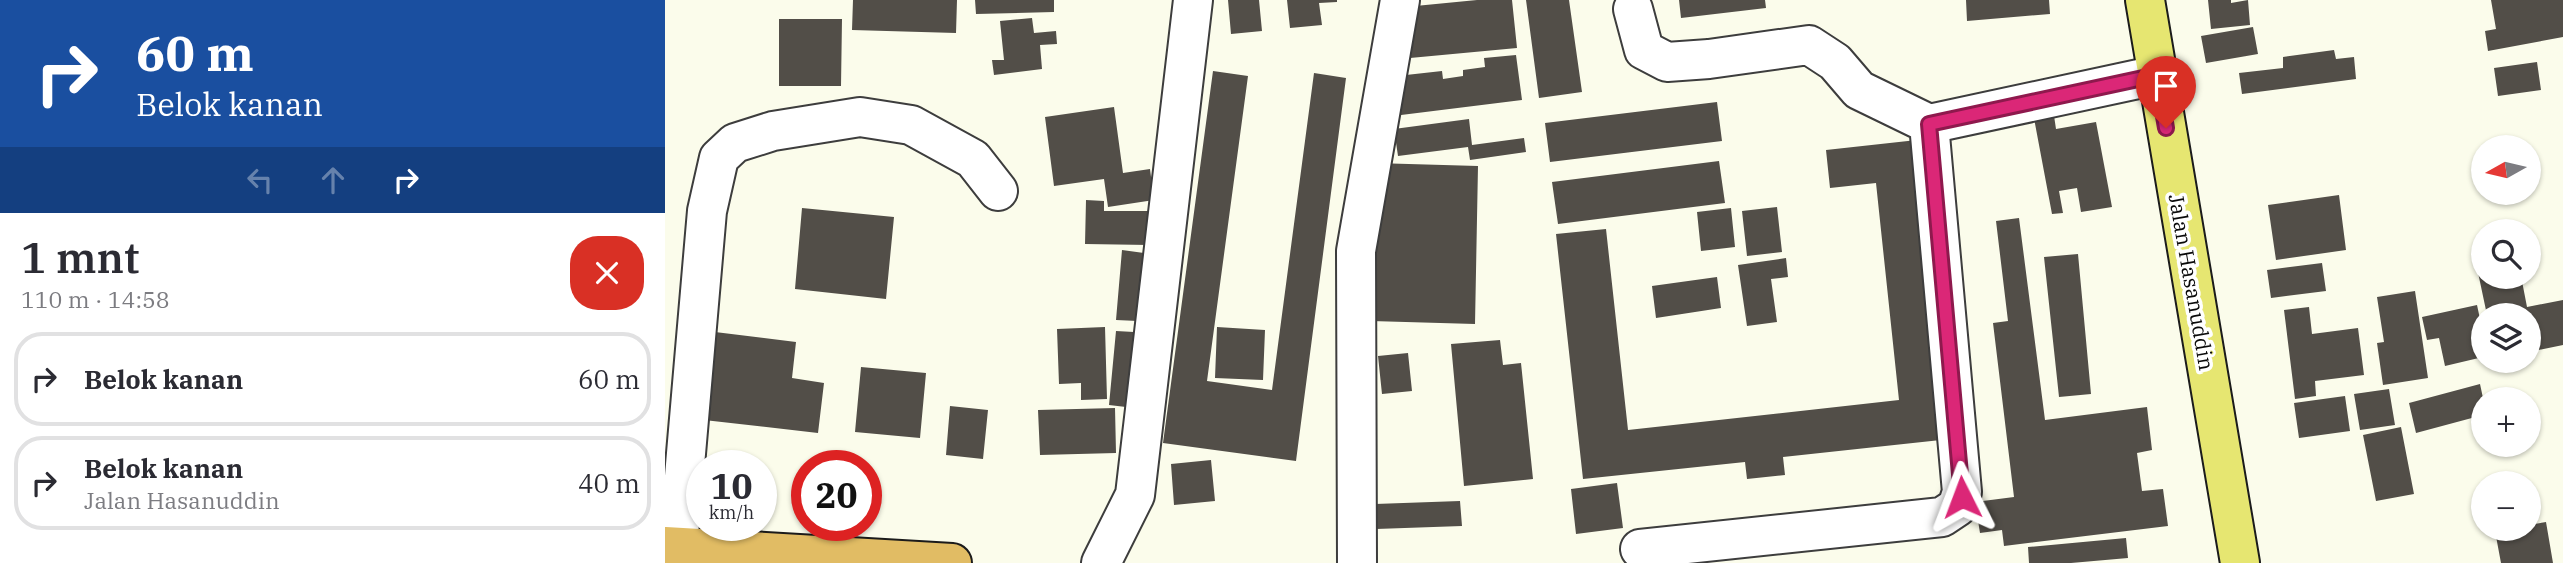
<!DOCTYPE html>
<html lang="id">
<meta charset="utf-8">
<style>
:root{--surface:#fff;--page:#f2f2f3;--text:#2b2b33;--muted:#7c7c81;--line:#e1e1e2}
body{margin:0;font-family:"IBM Plex Serif",serif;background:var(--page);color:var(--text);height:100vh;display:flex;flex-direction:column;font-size:26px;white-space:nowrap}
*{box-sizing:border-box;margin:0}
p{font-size:23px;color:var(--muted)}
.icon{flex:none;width:38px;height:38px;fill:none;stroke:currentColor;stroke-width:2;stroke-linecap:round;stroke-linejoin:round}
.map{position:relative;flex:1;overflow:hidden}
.side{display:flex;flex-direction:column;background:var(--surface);width:665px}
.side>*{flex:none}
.top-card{background:#1a4fa0;color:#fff;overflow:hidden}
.needle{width:46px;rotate:262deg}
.controls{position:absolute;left:1806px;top:135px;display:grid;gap:14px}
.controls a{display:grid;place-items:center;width:70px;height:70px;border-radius:50%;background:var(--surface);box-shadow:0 2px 5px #0004;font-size:35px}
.speed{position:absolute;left:21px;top:450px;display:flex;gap:14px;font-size:35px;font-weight:700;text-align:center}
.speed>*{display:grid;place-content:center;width:91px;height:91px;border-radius:50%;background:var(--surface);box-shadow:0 2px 5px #0004;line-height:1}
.speed small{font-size:18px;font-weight:400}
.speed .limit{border:10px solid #d22;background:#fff;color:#111}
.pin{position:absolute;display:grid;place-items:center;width:60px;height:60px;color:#fff;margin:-72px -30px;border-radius:50% 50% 50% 0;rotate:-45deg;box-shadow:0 0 7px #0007}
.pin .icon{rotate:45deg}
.me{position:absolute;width:77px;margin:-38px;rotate:357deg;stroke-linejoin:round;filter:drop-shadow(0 0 5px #0008)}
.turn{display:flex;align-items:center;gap:24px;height:147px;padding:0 21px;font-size:32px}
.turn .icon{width:91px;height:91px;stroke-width:2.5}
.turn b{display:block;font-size:49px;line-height:60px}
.lanes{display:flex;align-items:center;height:66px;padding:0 21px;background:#0003;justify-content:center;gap:35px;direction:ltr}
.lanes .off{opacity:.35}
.round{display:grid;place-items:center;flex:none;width:74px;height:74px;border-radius:28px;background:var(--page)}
.headline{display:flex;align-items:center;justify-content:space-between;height:119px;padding:0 21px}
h1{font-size:42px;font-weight:600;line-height:52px}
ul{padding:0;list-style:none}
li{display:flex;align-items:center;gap:21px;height:94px;margin:0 14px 10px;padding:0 7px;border:4px solid var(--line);border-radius:28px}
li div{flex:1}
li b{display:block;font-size:26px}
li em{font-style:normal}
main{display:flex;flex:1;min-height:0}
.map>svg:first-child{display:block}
.building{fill:#524e48}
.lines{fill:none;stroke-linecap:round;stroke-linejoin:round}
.minor-casing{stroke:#3d3d3d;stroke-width:42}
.major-casing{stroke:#1b1b1b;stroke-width:42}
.highway-casing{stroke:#1b1b1b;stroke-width:42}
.minor{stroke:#fff;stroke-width:38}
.major{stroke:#e6e671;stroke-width:38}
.highway{stroke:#e1bc64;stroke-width:38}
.route-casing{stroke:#8e194d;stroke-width:18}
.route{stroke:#db2777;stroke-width:12}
.labels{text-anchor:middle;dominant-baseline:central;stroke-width:7;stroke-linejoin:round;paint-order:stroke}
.street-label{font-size:21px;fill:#0a0a0a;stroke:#fff}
</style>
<main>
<section class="side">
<div class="top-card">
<div class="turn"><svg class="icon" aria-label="right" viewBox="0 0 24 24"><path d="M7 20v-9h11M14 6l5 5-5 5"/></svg><div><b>60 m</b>Belok kanan</div></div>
<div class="lanes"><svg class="icon off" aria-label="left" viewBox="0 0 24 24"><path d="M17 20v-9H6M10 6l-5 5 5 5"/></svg><svg class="icon off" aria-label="ahead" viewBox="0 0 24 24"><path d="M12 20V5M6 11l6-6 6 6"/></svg><svg class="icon" aria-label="right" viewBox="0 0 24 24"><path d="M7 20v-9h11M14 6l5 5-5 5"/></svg></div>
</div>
<div class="headline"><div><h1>1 mnt</h1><p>110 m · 14:58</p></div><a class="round" style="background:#d93025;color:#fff"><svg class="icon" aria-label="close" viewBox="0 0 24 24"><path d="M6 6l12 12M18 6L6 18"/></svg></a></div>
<ul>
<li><svg class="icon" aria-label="right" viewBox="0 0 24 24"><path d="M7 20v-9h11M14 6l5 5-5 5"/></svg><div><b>Belok kanan</b></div><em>60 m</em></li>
<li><svg class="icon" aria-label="right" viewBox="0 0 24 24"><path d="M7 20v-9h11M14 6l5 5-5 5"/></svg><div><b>Belok kanan</b><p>Jalan Hasanuddin</p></div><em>40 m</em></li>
</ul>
</section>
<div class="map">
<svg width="1898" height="563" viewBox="0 0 1898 563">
<rect width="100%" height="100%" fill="#fbfceb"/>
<path class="building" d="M188 0H292L291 33 187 30Z
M310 0H389V12L311 14Z
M563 0H594L597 31 566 34Z
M622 0H672V2L654 3 657 25 625 28Z
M812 0H847L852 48 745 58 740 7Z
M861 0H904L917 92 874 98Z
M1014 0H1100L1101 8 1016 18Z
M1301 0H1384L1385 14 1302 21Z
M1543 0H1566V3L1583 0 1585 25 1546 29Z
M1826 0H1898V37L1823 51 1820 31 1831 29Z
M367 18 369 33 391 31 392 44 375 45 377 69 329 75 327 60H339L335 21Z
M114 19H177L176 86H114Z
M1588 27 1593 54 1541 63 1536 36Z
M1669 50 1671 59 1689 57 1691 79 1577 94 1574 73 1618 68V57Z
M851 55 857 100 728 116 723 77 777 71 778 79 798 76V70L820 67 819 58Z
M1872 62 1876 90 1833 96 1829 68Z
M548 71 583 76 542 381 607 390 649 73 681 78 631 461 498 443Z
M1052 102 1057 141 885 162 880 123Z
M449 107 458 173 485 169 489 200 443 207 439 179 389 186 380 117Z
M1388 109 1391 129 1431 122 1447 207 1416 212 1412 188 1394 191 1398 213 1387 214 1368 113Z
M804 119 807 145 859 138 861 152 805 160 803 147 733 156 729 129Z
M1252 140 1285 439 1118 457 1120 475 1082 479 1080 462 918 479 891 234 941 229 963 430 1234 400 1211 183 1165 188 1161 150Z
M1054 161 1060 203 893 224 887 182Z
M709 163 813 166 810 324 706 321Z
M1674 195 1681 250 1611 260 1603 205Z
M421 200 439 201V211H484V245L420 244Z
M1112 207 1117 252 1082 256 1077 211Z
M137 208 229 217 221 299 130 289Z
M1066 208 1070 247 1036 251 1032 212Z
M1354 218 1380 420 1482 407 1487 450 1472 453 1477 491 1498 489 1503 526 1339 546 1337 530 1315 533 1310 502 1349 497 1328 323 1343 321 1331 221Z
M457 250 479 253 473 321 451 320Z
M1413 254 1426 394 1394 397 1379 257Z
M1121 258 1123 277 1106 279 1112 322 1082 326 1073 265Z
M1818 261V276H1856L1862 307 1898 300V345L1864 352V315H1822L1811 263Z
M1657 263 1661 291 1606 298 1602 270Z
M1052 277 1056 308 991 318 987 286Z
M1750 291 1763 378 1718 385 1712 343 1719 342 1712 297Z
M1812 305 1818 333V357L1780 366 1774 338 1762 340 1757 317Z
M1644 307 1647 334 1693 328 1699 375 1650 381 1651 396 1630 399 1619 310Z
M440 327 442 399 416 400V383L394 384 392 329Z
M552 327 600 330 598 380 550 378Z
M451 331 469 332 461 407 444 405Z
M50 332 131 342 127 378 159 383 153 433 39 420Z
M835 340 838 365 856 363 868 479 799 486 786 344Z
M743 353 747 391 717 394 713 356Z
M196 367 261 373 255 438 190 432Z
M1815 384 1818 398V415L1751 433 1744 403Z
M1724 389 1730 425 1695 430 1689 394Z
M1680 396 1685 431 1634 438 1629 403Z
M285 406 323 410 318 459 281 455Z
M450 408 451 453 375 455 373 410Z
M1736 427 1749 494 1711 501 1698 435Z
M546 460 550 501 509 505 506 464Z
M952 483 958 528 911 534 906 489Z
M795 501 797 526 711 529 710 504Z
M1881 522 1888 563H1836L1830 531 1864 528V525Z
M1461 538 1463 558 1406 563H1364L1363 547Z"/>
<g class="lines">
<g class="minor-casing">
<path id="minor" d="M968 9 979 50 1002 62 1044 59 1144 45 1170 62 1194 90 1264 124
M13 546 42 211 54 158 70 143 108 131 195 117 246 125 308 159 333 191
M975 549 1277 517 1292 507 1297 492 1264 124 1492 75
M436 563 470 495 528 0
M692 563 691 251 735 0"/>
</g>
<g class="major-casing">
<path id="major" d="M1480 0 1575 563"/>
</g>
<g class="highway-casing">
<path id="highway" d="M0 546 287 563"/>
</g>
<use href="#minor" class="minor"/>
<use href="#major" class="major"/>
<use href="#highway" class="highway"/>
</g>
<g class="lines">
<g class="route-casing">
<path id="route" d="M1297 497 1264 124 1492 75 1501 128"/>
</g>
<use href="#route" class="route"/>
</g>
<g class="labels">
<g class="street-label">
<text transform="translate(1527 282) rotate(80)">Jalan Hasanuddin</text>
</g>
</g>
</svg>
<div class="controls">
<a><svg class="needle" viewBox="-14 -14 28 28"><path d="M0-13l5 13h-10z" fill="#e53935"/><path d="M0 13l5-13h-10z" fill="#7c7c81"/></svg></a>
<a><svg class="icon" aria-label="search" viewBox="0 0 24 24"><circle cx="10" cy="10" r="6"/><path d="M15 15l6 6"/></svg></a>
<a><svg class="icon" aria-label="layers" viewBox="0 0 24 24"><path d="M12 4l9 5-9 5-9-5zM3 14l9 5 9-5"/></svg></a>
<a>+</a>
<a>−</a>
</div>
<div class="speed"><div>10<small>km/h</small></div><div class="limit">20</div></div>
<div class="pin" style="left:1501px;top:128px;background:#d93025"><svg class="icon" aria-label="arrive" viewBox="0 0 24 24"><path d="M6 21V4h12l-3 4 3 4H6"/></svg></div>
<svg class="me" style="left:1297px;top:497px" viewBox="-20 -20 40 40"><path d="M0-17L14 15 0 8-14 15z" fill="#db2777" stroke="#fff" stroke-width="4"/></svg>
</div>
</main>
